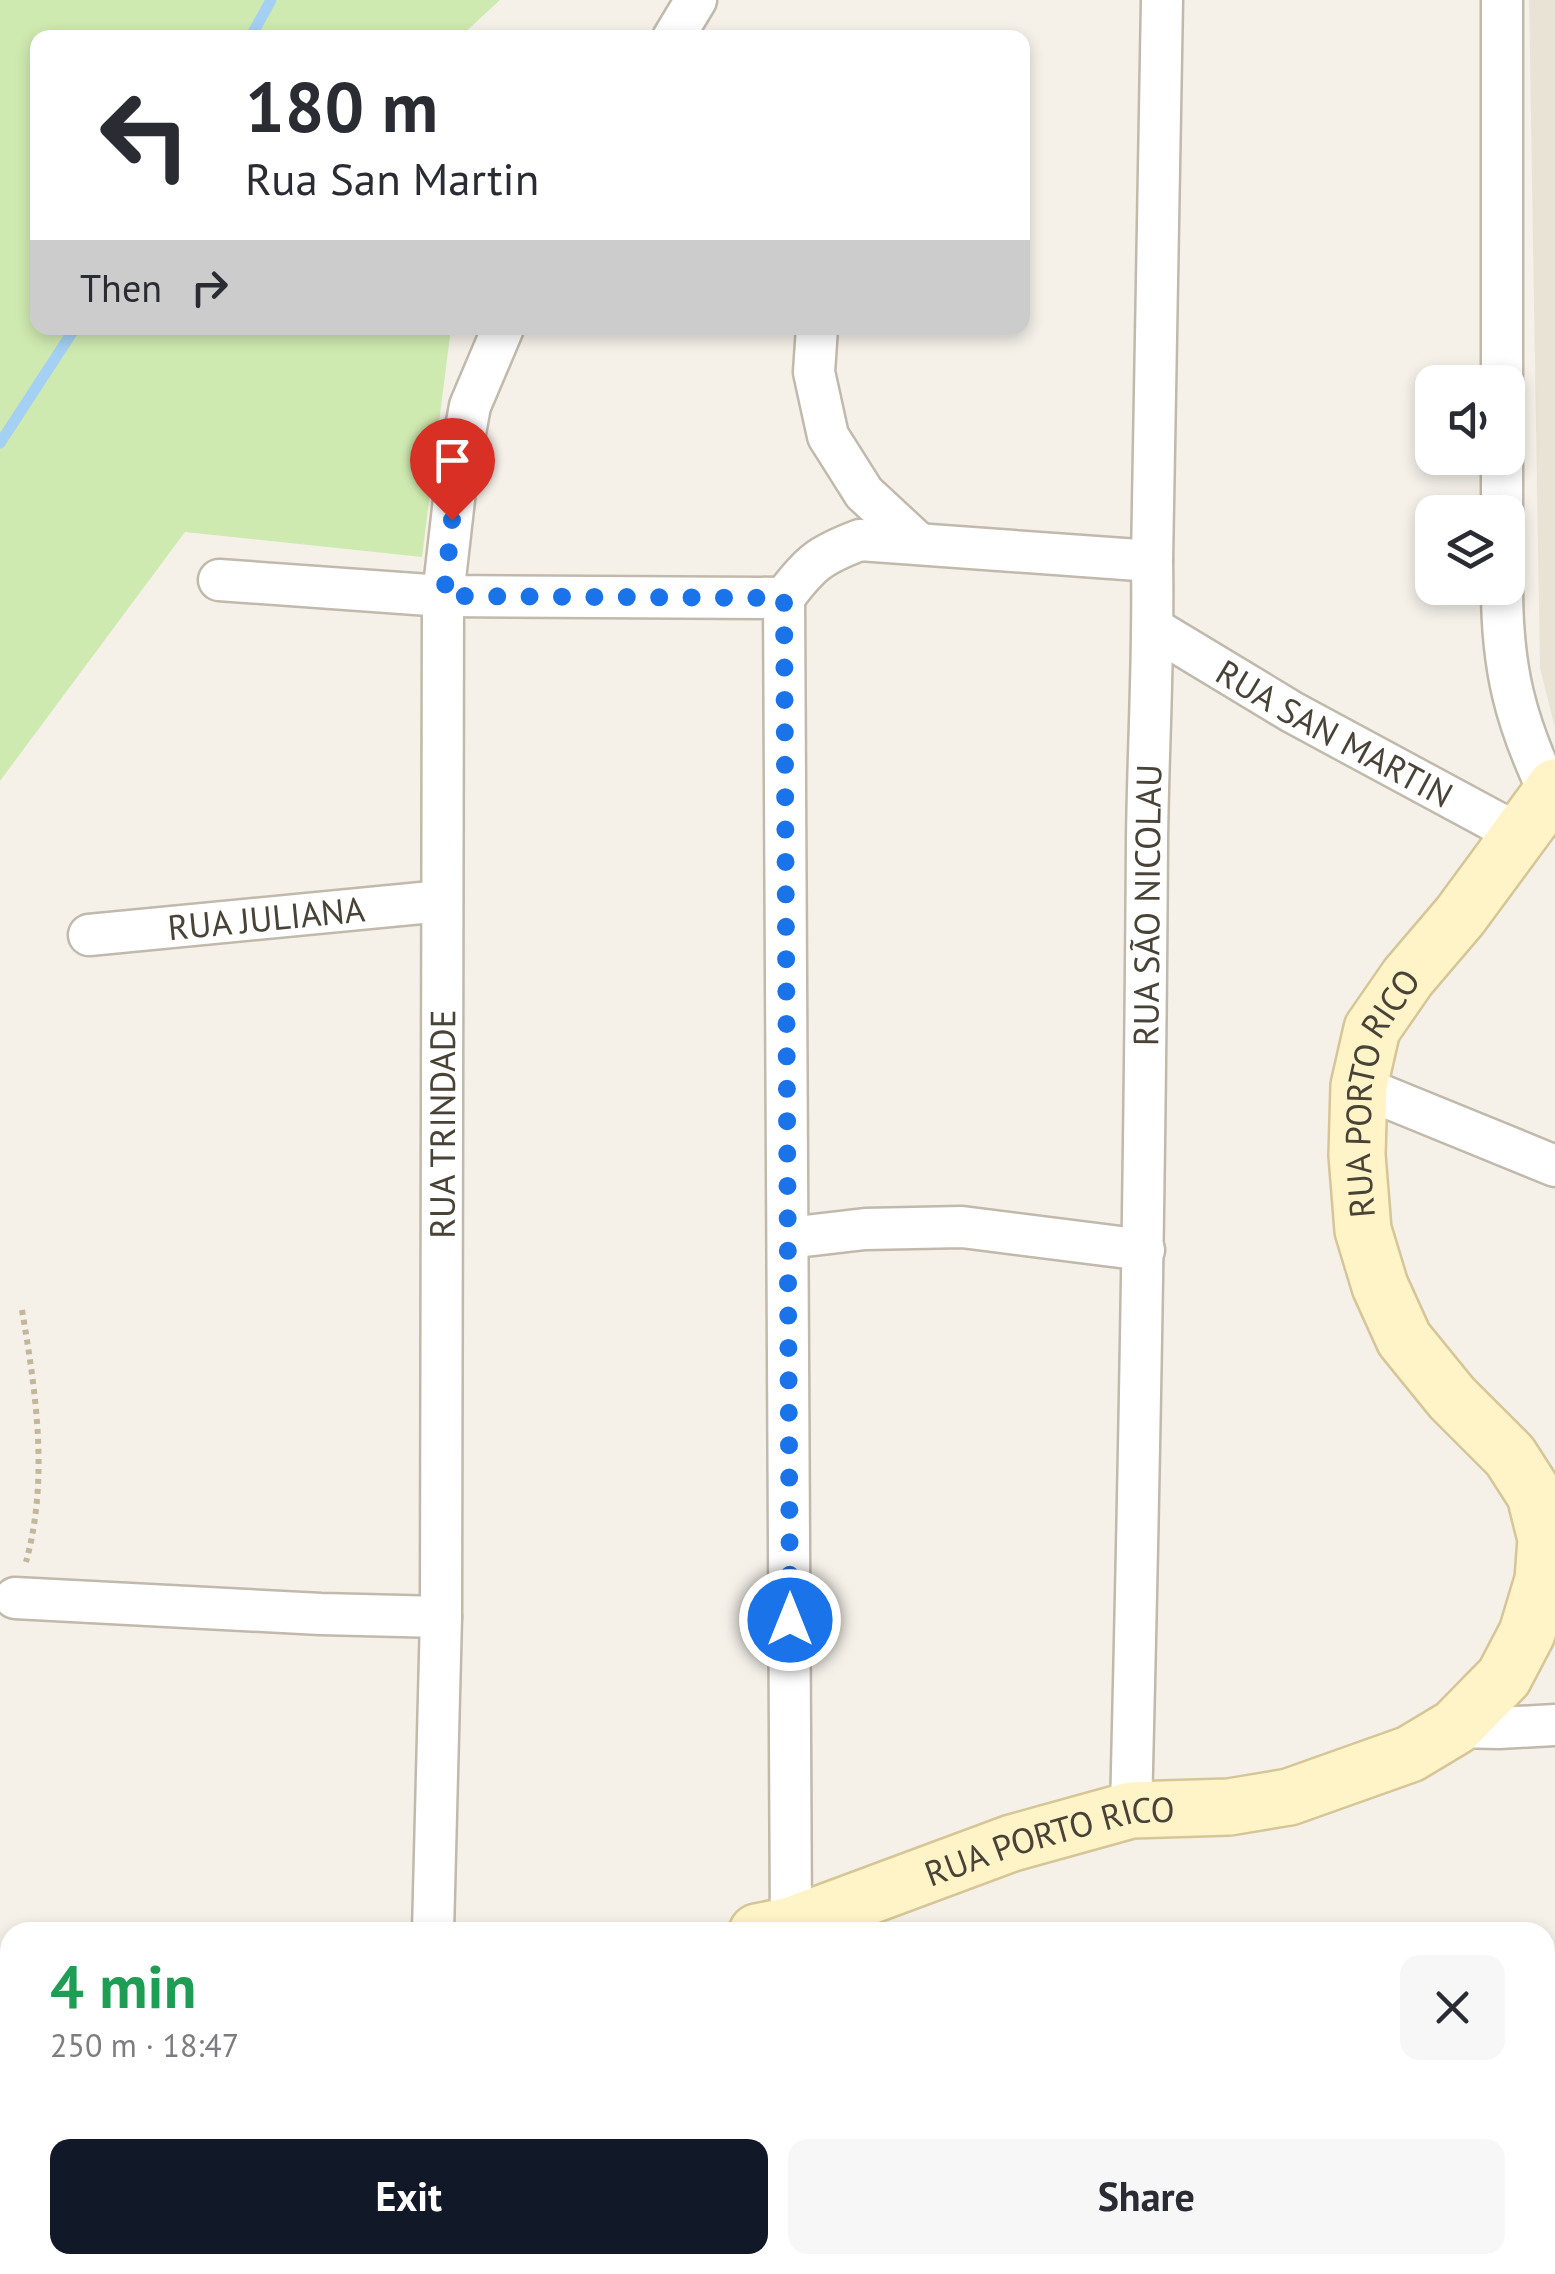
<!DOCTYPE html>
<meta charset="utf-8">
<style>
:root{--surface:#fff;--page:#f7f7f7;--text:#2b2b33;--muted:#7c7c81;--accent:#111827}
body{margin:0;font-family:"PT Sans",sans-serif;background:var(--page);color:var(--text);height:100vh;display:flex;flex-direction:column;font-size:38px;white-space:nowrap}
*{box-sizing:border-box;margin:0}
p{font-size:32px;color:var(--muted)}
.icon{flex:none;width:55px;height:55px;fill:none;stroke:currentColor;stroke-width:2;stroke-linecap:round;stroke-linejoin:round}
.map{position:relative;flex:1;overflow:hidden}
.drawer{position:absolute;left:0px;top:1922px;width:1555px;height:352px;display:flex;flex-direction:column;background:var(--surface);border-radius:30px 30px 0 0;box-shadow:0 5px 15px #0003}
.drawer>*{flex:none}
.guide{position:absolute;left:30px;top:30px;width:1000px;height:305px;border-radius:20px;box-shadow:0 5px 15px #0003;background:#fff;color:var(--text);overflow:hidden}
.tools{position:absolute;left:1415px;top:365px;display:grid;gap:20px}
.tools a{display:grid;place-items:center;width:110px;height:110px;border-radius:20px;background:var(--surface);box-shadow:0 5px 15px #0003;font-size:50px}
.pin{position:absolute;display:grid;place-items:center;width:85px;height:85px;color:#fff;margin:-102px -42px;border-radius:50% 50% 50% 0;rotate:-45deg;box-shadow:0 0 10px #0007}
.pin .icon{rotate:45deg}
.me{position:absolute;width:110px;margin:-55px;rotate:0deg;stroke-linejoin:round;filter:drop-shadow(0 0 8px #0008)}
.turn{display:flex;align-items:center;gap:35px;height:210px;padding:0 50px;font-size:45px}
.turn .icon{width:130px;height:130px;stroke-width:2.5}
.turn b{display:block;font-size:70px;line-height:85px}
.then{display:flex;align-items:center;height:95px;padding:0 50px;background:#0003;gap:20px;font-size:38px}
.round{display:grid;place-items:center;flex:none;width:105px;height:105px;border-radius:20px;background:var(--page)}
.headline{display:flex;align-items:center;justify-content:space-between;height:170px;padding:0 50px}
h1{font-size:60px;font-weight:700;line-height:75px;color:#1e9e55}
.button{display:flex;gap:20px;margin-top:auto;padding:20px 50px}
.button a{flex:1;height:115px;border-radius:20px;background:var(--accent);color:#fff;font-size:40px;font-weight:700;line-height:115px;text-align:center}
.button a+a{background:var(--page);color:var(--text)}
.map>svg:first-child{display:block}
.residential{fill:#e9e3d6}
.green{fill:#cfeab0}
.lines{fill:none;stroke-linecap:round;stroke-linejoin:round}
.stream{stroke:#a4d0f3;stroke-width:11}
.street-casing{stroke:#c1b9ab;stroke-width:45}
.secondary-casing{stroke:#d6c697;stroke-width:60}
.path{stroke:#c3b69b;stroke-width:6;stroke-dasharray:5 5;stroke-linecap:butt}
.street{stroke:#fff;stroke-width:40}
.secondary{stroke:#fff3c8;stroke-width:55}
.route{stroke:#1a73e8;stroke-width:18;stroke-dasharray:0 32.4}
.labels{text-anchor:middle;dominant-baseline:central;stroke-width:10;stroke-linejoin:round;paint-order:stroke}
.street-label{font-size:35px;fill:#494237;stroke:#fff}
</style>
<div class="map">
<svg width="1555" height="2274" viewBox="0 0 1555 2274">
<rect width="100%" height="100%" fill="#f5f1e9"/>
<path class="residential" d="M1529 0H1555V728L1540 668Z
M1545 2160 1555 2161V2274H816L830 2265H1545Z"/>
<path class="green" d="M0 0H500L460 37 38 38V328H451L422 557 185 532 0 781Z"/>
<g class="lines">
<path class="stream" d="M250 38 271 0
M0 443 75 328
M1545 2160 1555 2161
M816 2274 830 2265"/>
<g class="street-casing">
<g id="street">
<path d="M1502 0V382"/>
<path d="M673 38 696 0"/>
<path d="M817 328 814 372 828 436 864 493 919 544"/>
<path d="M1502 458V512"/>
<path d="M219 580 443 596 784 598C810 563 820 555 860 540L1152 561"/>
<path d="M1502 588C1502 668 1515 721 1550 794"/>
<path d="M784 598 791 1925"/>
<path id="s1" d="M1153 628 1292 712 1518 834"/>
<path id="s2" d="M89 935 442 901"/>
<path d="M1359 1086 1555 1166"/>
<path d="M788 1238 865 1229 962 1227 1144 1250"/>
<path d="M15 1598 321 1614 441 1617"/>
<path d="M1455 1727 1499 1728 1555 1725"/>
<path id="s3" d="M1131 1810C1139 1487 1145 1164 1147 841 1148 748 1154 655 1152 561L1162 0"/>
<path id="s4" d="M433 1932 441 1617 443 596 456 482 470 406 503 328"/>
<path d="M197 2274 201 2265"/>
</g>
</g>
<g class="secondary-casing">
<g id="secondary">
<path id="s5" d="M757 1932 791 1925 1012 1843 1131 1810 1229 1807 1289 1797 1410 1754 1455 1727 1504 1677 1527 1633 1543 1580 1546 1539 1535 1495 1510 1456 1452 1398 1404 1339 1380 1286 1363 1230 1357 1155 1359 1086 1372 1029 1408 977 1460 916 1555 787"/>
<path d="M0 2056H10"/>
</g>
</g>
<path class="path" d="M22 1310C36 1393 49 1479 26 1562"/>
<use href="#street" class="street"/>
<use href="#secondary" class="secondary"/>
</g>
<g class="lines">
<path class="route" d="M452 520 444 596 784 598 790 1620"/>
</g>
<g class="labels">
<g class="street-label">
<text stroke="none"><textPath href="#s1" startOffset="210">RUA SAN MARTIN</textPath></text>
<text stroke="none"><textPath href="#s3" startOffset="905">RUA SÃO NICOLAU</textPath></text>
<text stroke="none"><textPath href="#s2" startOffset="178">RUA JULIANA</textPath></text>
<text stroke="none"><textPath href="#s5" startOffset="1458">RUA PORTO RICO</textPath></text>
<text stroke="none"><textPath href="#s4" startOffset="808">RUA TRINDADE</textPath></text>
<text stroke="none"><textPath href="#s5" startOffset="308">RUA PORTO RICO</textPath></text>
</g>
</g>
</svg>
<div class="tools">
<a><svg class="icon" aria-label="sound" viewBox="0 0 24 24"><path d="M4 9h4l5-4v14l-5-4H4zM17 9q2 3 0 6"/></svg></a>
<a><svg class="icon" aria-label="layers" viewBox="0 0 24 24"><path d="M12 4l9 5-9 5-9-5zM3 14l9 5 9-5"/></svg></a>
</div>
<div class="pin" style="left:452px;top:520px;background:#d93025"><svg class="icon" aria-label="arrive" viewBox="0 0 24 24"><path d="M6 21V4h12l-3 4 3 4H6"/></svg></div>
<svg class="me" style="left:790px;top:1620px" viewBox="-20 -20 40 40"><circle r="17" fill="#1a73e8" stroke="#fff" stroke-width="3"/><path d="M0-11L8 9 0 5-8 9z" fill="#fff"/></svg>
<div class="guide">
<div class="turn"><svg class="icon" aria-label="left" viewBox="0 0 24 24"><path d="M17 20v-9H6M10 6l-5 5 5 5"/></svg><div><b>180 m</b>Rua San Martin</div></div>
<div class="then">Then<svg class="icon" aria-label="right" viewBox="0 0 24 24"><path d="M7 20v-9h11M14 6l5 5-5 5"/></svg></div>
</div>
<section class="drawer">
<div class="headline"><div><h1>4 min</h1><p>250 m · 18:47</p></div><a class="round"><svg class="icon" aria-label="close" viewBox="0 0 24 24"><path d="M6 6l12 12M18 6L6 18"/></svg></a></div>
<div class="button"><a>Exit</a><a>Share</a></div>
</section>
</div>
